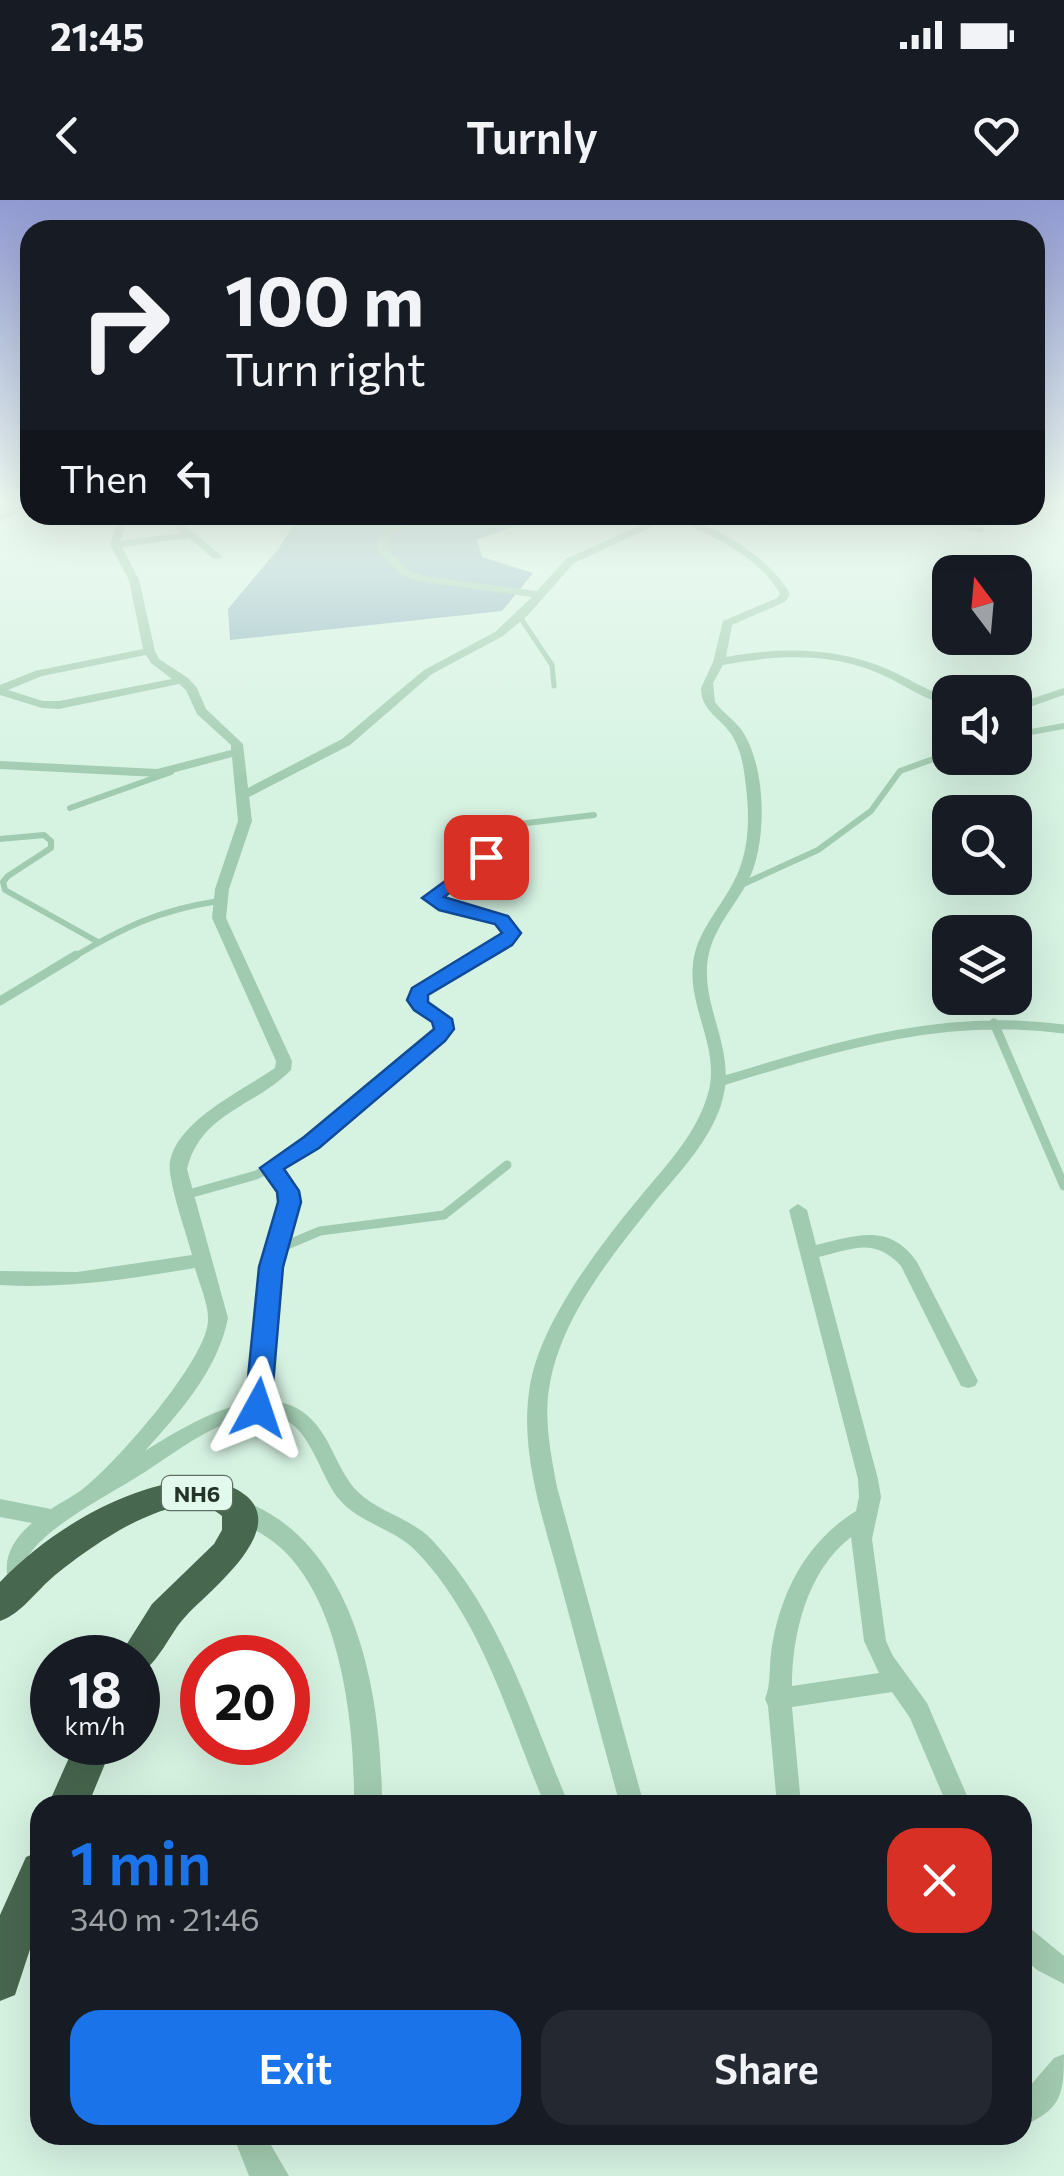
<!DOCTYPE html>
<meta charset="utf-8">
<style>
:root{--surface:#171b24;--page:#242831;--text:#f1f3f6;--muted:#9ea1a6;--accent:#1a73e8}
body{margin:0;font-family:Commissioner,sans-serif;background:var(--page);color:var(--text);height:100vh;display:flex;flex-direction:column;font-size:38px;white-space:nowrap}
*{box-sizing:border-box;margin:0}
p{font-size:32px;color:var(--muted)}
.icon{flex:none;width:55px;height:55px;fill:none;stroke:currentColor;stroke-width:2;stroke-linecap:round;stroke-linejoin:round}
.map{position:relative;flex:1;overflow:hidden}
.details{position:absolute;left:30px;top:1595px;width:1002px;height:350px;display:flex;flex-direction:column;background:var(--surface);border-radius:30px;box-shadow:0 10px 40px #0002}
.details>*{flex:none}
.top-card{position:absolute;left:20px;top:20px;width:1025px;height:305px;border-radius:30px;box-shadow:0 10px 40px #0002;background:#171b24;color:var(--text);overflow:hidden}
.needle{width:65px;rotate:344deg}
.fabs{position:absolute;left:932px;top:355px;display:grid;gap:20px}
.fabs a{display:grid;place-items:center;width:100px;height:100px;border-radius:20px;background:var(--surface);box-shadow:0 10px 40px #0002;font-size:50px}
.speed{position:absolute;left:30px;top:1435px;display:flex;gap:20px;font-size:50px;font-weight:700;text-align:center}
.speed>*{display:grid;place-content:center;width:130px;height:130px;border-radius:50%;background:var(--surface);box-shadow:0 10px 40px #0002;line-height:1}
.speed small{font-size:25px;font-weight:400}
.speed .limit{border:15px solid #d22;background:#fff;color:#111}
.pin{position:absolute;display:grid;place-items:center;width:85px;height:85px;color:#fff;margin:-42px;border-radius:20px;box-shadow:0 5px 15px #0006}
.me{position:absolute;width:110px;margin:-55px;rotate:5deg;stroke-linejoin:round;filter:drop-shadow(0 0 8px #0008)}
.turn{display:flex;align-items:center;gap:35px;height:210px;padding:0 40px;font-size:45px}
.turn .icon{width:130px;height:130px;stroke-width:2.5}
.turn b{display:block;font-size:70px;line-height:85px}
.then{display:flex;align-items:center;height:95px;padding:0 40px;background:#0003;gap:20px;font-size:38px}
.round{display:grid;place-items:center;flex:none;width:105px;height:105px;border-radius:30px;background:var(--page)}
.summary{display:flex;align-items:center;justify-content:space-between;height:170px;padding:0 40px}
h1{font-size:60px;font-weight:600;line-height:75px;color:var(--accent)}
.primary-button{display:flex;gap:20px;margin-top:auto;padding:20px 40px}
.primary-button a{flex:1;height:115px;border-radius:30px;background:var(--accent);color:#fff;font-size:40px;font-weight:600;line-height:115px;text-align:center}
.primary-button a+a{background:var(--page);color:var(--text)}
.status{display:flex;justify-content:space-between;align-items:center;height:70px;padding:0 50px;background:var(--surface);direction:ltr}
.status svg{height:28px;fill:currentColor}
header{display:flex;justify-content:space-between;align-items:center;height:130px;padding:0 40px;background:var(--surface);font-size:45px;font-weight:600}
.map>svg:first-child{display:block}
.green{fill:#95b7c2}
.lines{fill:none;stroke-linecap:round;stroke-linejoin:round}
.service-far3{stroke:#a1cbb0;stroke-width:5}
.service-far2{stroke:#a1cbb0;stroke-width:6}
.service-far1{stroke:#a1cbb0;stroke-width:9}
.service{stroke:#a1cbb0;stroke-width:10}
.minor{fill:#a1cbb0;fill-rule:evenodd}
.tertiary{fill:#a1cbb0;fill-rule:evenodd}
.trunk{fill:#48674f;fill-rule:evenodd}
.route{fill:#1a73e8;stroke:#114b97;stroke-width:2.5}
.labels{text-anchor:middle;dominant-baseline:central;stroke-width:8;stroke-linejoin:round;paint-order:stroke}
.shield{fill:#e2faed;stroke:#5d7063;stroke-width:2.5}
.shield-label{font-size:22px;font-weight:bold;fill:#243528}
</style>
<div class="status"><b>21:45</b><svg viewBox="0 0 49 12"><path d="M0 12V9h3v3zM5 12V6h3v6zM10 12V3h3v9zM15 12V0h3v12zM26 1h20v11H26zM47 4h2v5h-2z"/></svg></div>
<header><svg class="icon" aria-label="back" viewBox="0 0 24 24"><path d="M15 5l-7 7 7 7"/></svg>Turnly<svg class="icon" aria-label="heart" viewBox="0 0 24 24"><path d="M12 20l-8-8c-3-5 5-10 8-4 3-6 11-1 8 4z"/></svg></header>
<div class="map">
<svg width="1064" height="1976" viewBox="0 0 1064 1976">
<rect width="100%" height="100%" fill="#d6f3e2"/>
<path class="green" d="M300 315H542L477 340 482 357 533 373 502 411 230 440 228 409 279 348Z"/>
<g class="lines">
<path class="service-far3" d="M904 315 981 330
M520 417 552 465 554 486"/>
<path class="service-far2" d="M1015 535 1064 526
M70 608 171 572
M0 639 44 635 51 641V648L8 676 3 682 5 690 98 742
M739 686 818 650 871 611 900 571 950 553
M72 758C124 727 159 710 219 701
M477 758 511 733 502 720 436 702 432 698 435 691 478 665 502 626 594 615"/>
<path class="service-far1" d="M0 801 76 755
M994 823 1064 986
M719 882C834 847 943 812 1064 829
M185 995 256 975 285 961 438 837 444 829 442 819 417 800 419 792 481 755
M275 1050 320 1031 444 1015 507 965
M270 1075 290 1002 288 991 271 968"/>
<path class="service" d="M258 1208 270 1073"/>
<path class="minor" d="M23 302H30V306L0 322V315Z
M119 315H172L223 357 214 359 189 338 122 347 139 380 155 451 159 459 188 478 197 488 206 509 243 544 248 588 342 539 424 470 495 432 532 397 417 381 400 374 376 348 379 337 402 319 407 322 387 340 386 347 408 370 423 376 537 391 566 359 663 315C703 315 772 358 790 394L785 402 732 425 726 457C780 447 835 447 887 469 908 478 928 491 950 499V507C924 499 903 484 878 473 829 452 775 455 723 465L713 483 715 502C722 512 733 519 741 529 767 566 768 645 747 683 735 705 717 725 710 749 695 803 740 848 721 905 709 941 681 971 657 999 613 1054 560 1117 549 1189 544 1221 551 1255 557 1287L644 1605H620C600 1532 581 1459 561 1385 545 1324 520 1257 529 1192 534 1153 555 1115 576 1082 596 1052 617 1024 640 997 667 964 698 933 709 890 719 846 688 807 693 764 696 733 719 710 733 683 749 654 750 620 746 587 744 570 742 552 733 537 722 518 701 512 701 488L713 462 723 421 777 398 780 394C761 357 708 333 671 318L574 363 528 415 503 436 432 474 350 545 249 597 252 621 229 689 226 718 292 861 291 870C255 907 201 912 187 969L228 1118C218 1170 179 1213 145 1251 187 1225 268 1173 312 1220 332 1240 337 1270 357 1291 379 1313 412 1318 433 1341 502 1415 530 1514 569 1605H545C508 1518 482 1418 414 1349 392 1328 359 1323 339 1299 319 1275 310 1223 276 1217 229 1209 181 1249 145 1272 111 1294 51 1323 29 1355L30 1382 27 1389 19 1391 11 1389C0 1362 11 1341 32 1323L0 1317V1299L51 1309C61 1302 74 1296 84 1288 116 1263 206 1161 208 1121 209 1104 199 1084 195 1068 130 1079 66 1089 0 1085V1071L77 1072 192 1055C185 1029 174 1000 170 973 164 926 244 890 275 868L276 861 212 718 215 689 238 621 232 557 157 577 0 569V561L157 569 231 550V545L197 514 186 490 179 484 59 509 42 508 0 495V485L35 471 143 449 129 380 110 345ZM167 320 182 333 120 341 127 322ZM146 455 151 463 172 479 59 501H43L8 490 42 476Z
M1064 488V495L1015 512V504Z
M798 1004 807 1010 816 1045C856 1036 889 1022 917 1062L978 1181 975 1186 968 1188 961 1186 901 1066C874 1037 853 1049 819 1057L878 1279 881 1297 872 1339 886 1441 893 1456 927 1503 971 1605H947L910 1518 892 1492 792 1507 801 1605H777L768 1506 765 1499C771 1485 769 1468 771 1453 779 1394 806 1342 856 1311L859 1297 858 1279 789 1010ZM851 1337 864 1441 879 1473 792 1486C792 1434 807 1371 851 1337Z
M1022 1725 1031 1729 1064 1756V1784L1037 1770 1022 1757Z
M1064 1854C1064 1893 1062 1910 1022 1926V1895L1054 1858Z"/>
<path class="tertiary" d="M238 1299C357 1339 382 1496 382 1605H354C355 1527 342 1405 282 1349 267 1335 247 1326 229 1316L226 1309 229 1302Z
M233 1935H265L289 1976H249Z"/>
<path class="trunk" d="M205 1278C216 1282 231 1285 241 1292 295 1327 207 1392 186 1416 170 1432 158 1466 138 1473V1458H118L152 1404 214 1344 222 1330V1316C181 1279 87 1349 54 1376 36 1391 21 1414 0 1421V1382C52 1328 129 1283 205 1278Z
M76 1542H114L88 1605H48Z
M40 1651V1719L15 1795 0 1801V1715L26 1657Z"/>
</g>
<linearGradient id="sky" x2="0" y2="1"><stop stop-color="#919ad2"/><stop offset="0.52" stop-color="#edfaf2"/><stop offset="1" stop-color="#edfaf2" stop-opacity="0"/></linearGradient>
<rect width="1064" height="579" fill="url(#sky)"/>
<path class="route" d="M486 651 495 657 493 660 444 697 508 716 521 733 512 745 428 795V802L452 819 454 829 445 841 319 948 284 969 299 991 301 1002 283 1067 271 1208 267 1215H249L245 1208 259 1067 278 1002 277 992 260 968 304 937 434 829 432 822 414 810 407 800 412 788 502 733 495 724 439 710 422 698Z"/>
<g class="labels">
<rect class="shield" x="162" y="1276" width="70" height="34" rx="8"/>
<g class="shield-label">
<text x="197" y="1293">NH6</text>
</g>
</g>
</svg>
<div class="fabs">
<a><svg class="needle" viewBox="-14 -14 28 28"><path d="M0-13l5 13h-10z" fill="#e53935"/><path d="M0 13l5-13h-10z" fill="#9ea1a6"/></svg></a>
<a><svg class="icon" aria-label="sound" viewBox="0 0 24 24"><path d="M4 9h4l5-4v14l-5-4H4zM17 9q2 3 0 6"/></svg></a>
<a><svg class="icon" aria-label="search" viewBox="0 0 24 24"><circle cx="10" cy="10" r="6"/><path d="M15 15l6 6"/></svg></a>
<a><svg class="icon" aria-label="layers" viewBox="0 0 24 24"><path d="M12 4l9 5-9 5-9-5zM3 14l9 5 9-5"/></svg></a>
</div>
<div class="speed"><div>18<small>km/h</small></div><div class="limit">20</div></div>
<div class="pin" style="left:486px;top:657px;background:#d93025"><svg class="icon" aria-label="arrive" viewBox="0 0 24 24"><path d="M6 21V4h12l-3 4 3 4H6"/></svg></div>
<svg class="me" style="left:258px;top:1208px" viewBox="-20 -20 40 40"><path d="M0-17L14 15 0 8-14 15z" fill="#1a73e8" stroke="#fff" stroke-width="4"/></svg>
<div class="top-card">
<div class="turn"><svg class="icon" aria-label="right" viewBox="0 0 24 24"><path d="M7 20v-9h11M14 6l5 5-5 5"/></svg><div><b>100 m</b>Turn right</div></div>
<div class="then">Then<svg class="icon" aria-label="left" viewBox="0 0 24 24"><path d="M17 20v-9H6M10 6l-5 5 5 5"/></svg></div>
</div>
<section class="details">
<div class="summary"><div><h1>1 min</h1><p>340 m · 21:46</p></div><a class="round" style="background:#d93025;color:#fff"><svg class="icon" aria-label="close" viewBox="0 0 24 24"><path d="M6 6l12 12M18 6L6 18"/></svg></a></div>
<div class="primary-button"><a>Exit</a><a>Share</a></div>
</section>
</div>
